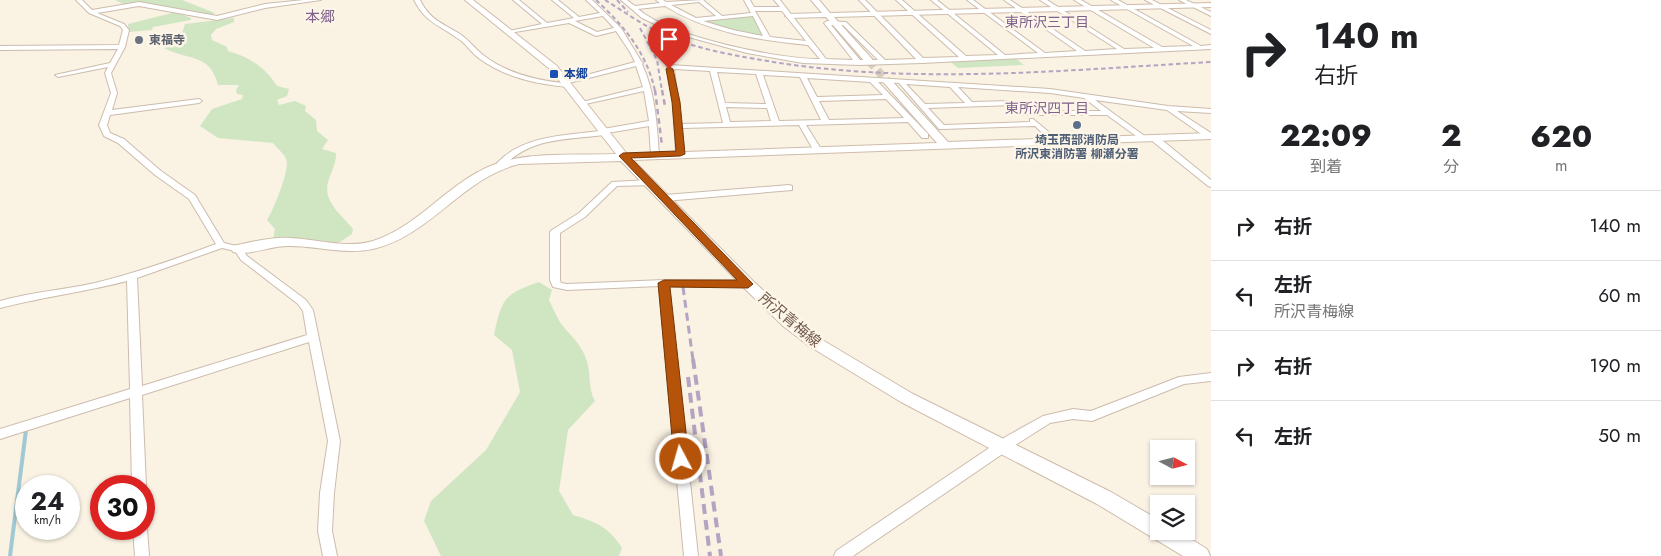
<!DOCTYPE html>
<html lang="ja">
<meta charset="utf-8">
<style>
:root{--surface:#fff;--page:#f2f2f2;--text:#202124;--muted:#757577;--line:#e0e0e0}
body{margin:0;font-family:Jost,"Noto Sans JP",sans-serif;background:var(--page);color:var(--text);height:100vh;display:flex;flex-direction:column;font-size:19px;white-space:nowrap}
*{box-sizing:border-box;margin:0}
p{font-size:16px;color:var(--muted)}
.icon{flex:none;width:28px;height:28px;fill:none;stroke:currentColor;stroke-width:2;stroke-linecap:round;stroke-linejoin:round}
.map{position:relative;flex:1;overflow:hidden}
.details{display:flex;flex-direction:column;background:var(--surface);width:450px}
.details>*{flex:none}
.banner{background:#fff;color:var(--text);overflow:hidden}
.needle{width:32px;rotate:97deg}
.fabs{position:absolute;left:1150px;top:440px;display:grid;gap:10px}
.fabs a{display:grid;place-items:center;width:45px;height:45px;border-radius:0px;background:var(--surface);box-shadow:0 1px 4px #0004;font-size:25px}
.speed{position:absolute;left:15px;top:475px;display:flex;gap:10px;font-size:25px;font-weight:700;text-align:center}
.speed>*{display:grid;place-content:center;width:65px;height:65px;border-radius:50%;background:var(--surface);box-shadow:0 1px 4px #0004;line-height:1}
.speed small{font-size:12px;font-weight:400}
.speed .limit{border:8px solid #d22;background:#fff;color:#111}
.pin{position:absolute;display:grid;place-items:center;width:42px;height:42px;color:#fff;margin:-51px -21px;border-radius:50% 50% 50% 0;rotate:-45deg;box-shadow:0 0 5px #0007}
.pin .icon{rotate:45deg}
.me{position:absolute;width:55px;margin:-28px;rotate:354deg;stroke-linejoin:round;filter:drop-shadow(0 0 4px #0008)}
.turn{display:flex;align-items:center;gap:18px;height:105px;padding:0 20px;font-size:22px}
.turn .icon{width:65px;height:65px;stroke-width:2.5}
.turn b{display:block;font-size:35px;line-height:42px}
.eta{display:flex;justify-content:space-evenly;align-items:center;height:85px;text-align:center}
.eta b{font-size:30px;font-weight:800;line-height:35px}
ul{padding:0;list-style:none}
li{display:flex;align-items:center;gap:15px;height:70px;padding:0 20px;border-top:1px solid var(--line)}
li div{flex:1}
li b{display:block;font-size:19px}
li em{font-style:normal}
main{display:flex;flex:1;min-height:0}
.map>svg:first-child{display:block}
.green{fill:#d0e6c3}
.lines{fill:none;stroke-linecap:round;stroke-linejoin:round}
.stream{stroke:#a0c9d3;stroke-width:4}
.secondary-tunnel{stroke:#d8ccbd;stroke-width:8;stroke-dasharray:8 4.5;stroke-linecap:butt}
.street-casing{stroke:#ccbcad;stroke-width:2}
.secondary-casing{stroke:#cfbcab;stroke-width:2}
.street{fill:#fff;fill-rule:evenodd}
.secondary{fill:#fff;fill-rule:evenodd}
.rail-far3{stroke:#b5a3c2;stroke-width:2;stroke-dasharray:4.5 3;stroke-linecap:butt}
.rail-far2{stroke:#b5a3c2;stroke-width:2.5;stroke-dasharray:5.5 4;stroke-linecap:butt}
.rail-far1{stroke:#b5a3c2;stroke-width:3;stroke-dasharray:8 5;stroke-linecap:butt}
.rail{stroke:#b5a3c2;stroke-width:4;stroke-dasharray:10 6;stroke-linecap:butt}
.route{fill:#b45309;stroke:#753606}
.worship-dot{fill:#6b7280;stroke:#fdf6e8;stroke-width:2}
.transit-dot{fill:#1a4fb4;stroke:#fdf6e8;stroke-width:2}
.service-dot{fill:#5c6f8a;stroke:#fdf6e8;stroke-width:2}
.labels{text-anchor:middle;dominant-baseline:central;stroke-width:5;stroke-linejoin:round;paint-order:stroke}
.far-worship-label{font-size:12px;font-weight:bold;fill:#5b616d;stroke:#fdf6e8;text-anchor:start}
.far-transit-label{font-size:12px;font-weight:bold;fill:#164399;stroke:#fdf6e8;text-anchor:start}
.far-service-label{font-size:12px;font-weight:bold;fill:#4e5e75;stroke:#fdf6e8}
.far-neighbourhood-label{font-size:14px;fill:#7f638c;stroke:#fdf6e8}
.far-quarter-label{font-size:15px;fill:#7f638c;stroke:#fdf6e8}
.street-label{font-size:15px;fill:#70594b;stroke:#fdf6e8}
</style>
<main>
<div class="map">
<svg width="1211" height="556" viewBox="0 0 1211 556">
<rect width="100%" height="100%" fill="#faf2e3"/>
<path class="green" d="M115 0H182L215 13 211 16 151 4H123Z
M176 12 191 18V20L153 27 152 30 129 32 128 24Z
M753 15 764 36 745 34 700 21Z
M234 18V22L216 29 211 35 212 40 227 47 228 51C249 57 265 67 277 86L289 89 287 96 277 100 279 105 295 101 306 106 305 111 316 120 317 131 328 140 322 149 336 153C336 164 332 170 329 179 321 201 341 214 353 229L352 234 337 244 292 238 273 240 275 229 267 220C273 211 291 168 286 159 284 154 277 148 273 143L218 138 200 126 212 109 242 99 243 95 237 94 236 90 239 85H218C210 53 189 61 164 48L181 36 185 24Z
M1015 58 1024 65 958 68 949 61Z
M539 282 552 290 549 300C553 308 557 318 562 325 571 336 579 342 585 356 592 371 587 387 595 401L568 430 559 491 573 515C596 522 609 527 622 548L619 556H441L424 521 431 501 486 450 520 392 512 350 494 335C502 298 504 294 539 282Z"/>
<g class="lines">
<path class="stream" d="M10 556 26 430 24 431"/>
<path class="secondary-tunnel" d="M869 61 888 82"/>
<g class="street-casing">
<path id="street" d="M76 0H82L92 10 139 2 217 16 265 4 304 0H321L265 8 217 20 139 6 97 13 124 24 129 30 125 47 111 73 117 93 112 110 199 99 202 101 199 103 110 115 107 125 110 133 124 139 161 171 195 195 224 243 241 247 247 256 306 300 313 310 340 441 334 493 332 531 337 556H323L318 531 320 493 328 441 309 342 142 395 146 486 144 490V486H132L130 398 0 439V429L130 389 127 281C85 292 42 297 0 308V301C31 292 63 290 95 283 136 273 176 259 216 244L189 199 155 175 118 143 104 136 99 125 111 93 105 73 108 67 58 77 55 75 110 63 118 49 0 50V46L119 45 123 30 120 26 89 13ZM222 248 235 251 241 260 298 304 303 311 307 335 142 386 137 278Z
M414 0H420C430 20 442 23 460 34 469 40 475 49 483 55 506 73 535 80 563 83L564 81 635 62 630 52 616 31 596 36 569 23 509 33V31L542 24 513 0H519L547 23 574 18 552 0H558L579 17 600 13 586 0H592L621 28 641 61 643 63 642 64C655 92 657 124 659 155L655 157 651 155 649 126 607 133 604 135C567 140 530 137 503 167H497V163C524 135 563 136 599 131L603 129 649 121 644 91 581 105 578 103 643 87 636 66 569 83 571 85 568 87C537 84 506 78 480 59 471 53 466 43 457 38 438 24 426 23 414 0ZM603 16 614 28 597 32 575 21Z
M621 0H627L635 6 660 3 656 0H663L666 2 703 0 722 16 751 13 744 0H750L754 7H780L774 0H780L826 59 853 60 824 23 827 21 846 22 885 60 916 59 859 0H865L923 58 959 57 896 0H902L966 56 998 55 931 0H937L1005 55 1038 53 967 0H973L1045 53 1077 51 1004 0H1010L1085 51 1117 49 1040 0H1047L1124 49 1154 48 1074 0H1081L1162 47 1193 46 1111 0H1118L1201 46 1211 45V49L922 63 859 65 803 63 747 53 674 33 642 18ZM699 2 716 16 696 18 671 5ZM665 6C708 33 759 40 808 45L820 59C776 59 671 37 638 9ZM755 11H782L806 41 770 37ZM753 16 763 36 733 30 703 21ZM831 25H843L878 60H860Z
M1145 0H1152L1211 30V34Z
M1179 0H1186L1211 12V16Z
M670 65 1050 89 1168 106 1211 109V113L1177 111 1211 133V138H1207L1167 110 1095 100 1146 137V141H1143L1107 115H1024L1020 113 1024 111H1101L1084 98 1050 93 958 87 972 102 1013 101 1016 103 1013 105 928 108 944 125 1030 122V119H1033L1061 142 1060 144H1054L1035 126 942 129H939L899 83 878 82 928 134V138H922L908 122 806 125 821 149 817 151H814L799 125 682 128 684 154 680 156 676 154 673 102 667 67ZM674 69 710 71 723 123 681 124ZM717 72 756 74 766 104 725 103ZM763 75 800 77 821 120 779 121ZM807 78 870 82 883 95 817 97ZM906 84 950 87 965 103 925 104ZM886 99 904 118 829 120 819 101ZM726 107 767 108 771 121 730 122Z
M1151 136H1157L1211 180V187L1208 186 1151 140Z
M650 180 653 181V185L617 186 585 217 560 233V280L561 283 567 284 664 280 748 281 753 284 748 287 669 286 698 556H684L659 286 567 290 553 287 550 280V232L552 230 579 213 612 182Z
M789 185 792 186V190L665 201 661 198 665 195Z
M1211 373V381L1184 384 1092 421 1073 419 1050 423 1017 444 853 556H834L836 551 1007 436 1043 416 1073 409 1091 411 1179 377Z
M144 524 147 529 149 556H135L133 529H144Z"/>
</g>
<g class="secondary-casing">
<path id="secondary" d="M465 0H473L557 66 627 154 937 143 885 84 883 82 888 79 891 80 948 142 1211 133V139L633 160 753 281 793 318 819 338 913 394 1111 492 1159 520V531H1178L1207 549 1210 556H1183L1097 504 901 402 809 346 783 326 743 287 621 161 519 164C462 178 430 236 373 249 345 255 317 246 290 246 272 245 251 256 233 252L231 249 233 246C251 242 272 237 290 238 317 239 346 249 373 241 414 228 441 192 478 172 518 149 571 156 616 154L551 70Z
M811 0H819L830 13 1211 3V7L834 17 872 59V63H866L826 17 789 18 785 16 789 14 822 13Z"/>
</g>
<use href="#street" class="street"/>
<use href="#secondary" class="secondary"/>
<path class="rail-far3" d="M596 0C624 26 647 53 655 91
M605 0C623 11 641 24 660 33 694 49 737 56 773 62 918 85 1066 70 1211 62
M617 0 628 12
M640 28 657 60 662 91"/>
<path class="rail-far2" d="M655 90 662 146
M662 90 665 106"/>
<path class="rail-far1" d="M683 287 693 360"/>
<path class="rail" d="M693 359 721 556
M688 377 710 556"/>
</g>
<path class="route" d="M669 67 673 69 680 102 685 154 680 156 631 158 753 284 748 288 670 287 689 459 687 463 681 465 676 463 674 459 658 283 664 280H737L619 156 623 153 676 151 672 102 666 69Z"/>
<circle class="worship-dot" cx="139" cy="40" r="5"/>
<rect class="transit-dot" x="549" y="69" width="10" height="10" rx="2.5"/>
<circle class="service-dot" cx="1077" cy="125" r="5"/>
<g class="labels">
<g class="far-worship-label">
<text x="149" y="40">東福寺</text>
</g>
<g class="far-transit-label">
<text x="564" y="74">本郷</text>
</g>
<g class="far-service-label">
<text x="1077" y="140">埼玉西部消防局<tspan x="1077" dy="14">所沢東消防署 柳瀬分署</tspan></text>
</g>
<g class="far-neighbourhood-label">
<text x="1047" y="22">東所沢三丁目</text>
<text x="1047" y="108">東所沢四丁目</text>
</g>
<g class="far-quarter-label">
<text x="320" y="17">本郷</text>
</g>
<g class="street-label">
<text transform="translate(790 320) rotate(40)">所沢青梅線</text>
</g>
</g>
</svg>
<div class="fabs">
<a><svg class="needle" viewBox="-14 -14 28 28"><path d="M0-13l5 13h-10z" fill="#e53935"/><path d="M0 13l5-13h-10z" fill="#757577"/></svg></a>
<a><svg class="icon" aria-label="layers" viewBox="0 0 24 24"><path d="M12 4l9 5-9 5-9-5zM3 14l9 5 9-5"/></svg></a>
</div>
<div class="speed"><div>24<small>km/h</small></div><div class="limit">30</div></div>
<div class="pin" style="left:669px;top:69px;background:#d93025"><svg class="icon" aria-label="arrive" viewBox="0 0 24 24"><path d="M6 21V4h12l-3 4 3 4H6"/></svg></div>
<svg class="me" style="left:681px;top:459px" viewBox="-20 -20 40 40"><circle r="17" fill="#b45309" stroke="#fff" stroke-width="3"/><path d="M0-11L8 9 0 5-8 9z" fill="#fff"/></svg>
</div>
<section class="details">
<div class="banner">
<div class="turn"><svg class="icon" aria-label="right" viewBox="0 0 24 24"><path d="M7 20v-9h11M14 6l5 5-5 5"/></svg><div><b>140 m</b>右折</div></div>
</div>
<div class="eta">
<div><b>22:09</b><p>到着</p></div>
<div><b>2</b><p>分</p></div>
<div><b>620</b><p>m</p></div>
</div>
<ul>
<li><svg class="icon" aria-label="right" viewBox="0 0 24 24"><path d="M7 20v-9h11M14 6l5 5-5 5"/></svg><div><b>右折</b></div><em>140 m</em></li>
<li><svg class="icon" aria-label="left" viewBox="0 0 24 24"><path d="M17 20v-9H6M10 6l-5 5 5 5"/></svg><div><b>左折</b><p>所沢青梅線</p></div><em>60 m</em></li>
<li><svg class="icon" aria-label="right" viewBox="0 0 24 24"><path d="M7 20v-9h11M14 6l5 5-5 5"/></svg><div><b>右折</b></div><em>190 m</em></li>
<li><svg class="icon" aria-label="left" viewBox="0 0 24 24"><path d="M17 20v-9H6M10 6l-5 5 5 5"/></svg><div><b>左折</b></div><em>50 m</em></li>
</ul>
</section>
</main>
